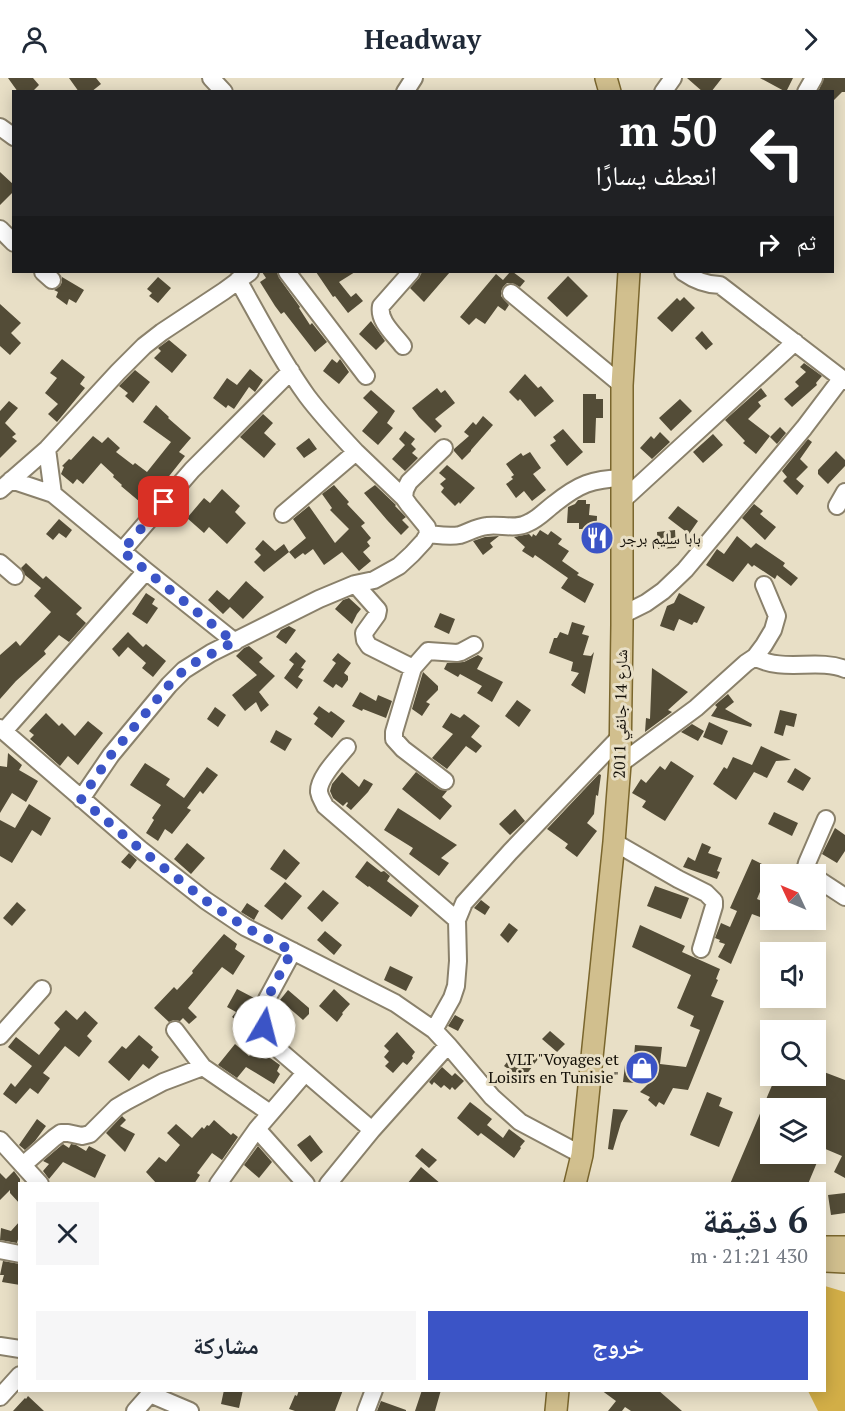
<!DOCTYPE html>
<html lang="ar">
<meta charset="utf-8">
<style>
:root{--surface:#fff;--page:#f6f6f7;--text:#1f2937;--muted:#747a83;--accent:#3b54c6}
body{margin:0;font-family:"PT Serif","Noto Naskh Arabic",serif;background:var(--page);color:var(--text);direction:rtl;height:100vh;display:flex;flex-direction:column;font-size:22px;white-space:nowrap}
*{box-sizing:border-box;margin:0}
p{font-size:20px;color:var(--muted)}
.icon{flex:none;width:33px;height:33px;fill:none;stroke:currentColor;stroke-width:2;stroke-linecap:round;stroke-linejoin:round}
.map{position:relative;flex:1;overflow:hidden;direction:ltr}
.panel{position:absolute;left:18px;top:1104px;width:808px;height:210px;display:flex;flex-direction:column;background:var(--surface);border-radius:0px;box-shadow:0 3px 15px #0003;direction:rtl}
.panel>*{flex:none}
.hud{position:absolute;left:12px;top:12px;width:822px;height:183px;border-radius:0px;box-shadow:0 3px 15px #0003;direction:rtl;background:#202124;color:#fff;overflow:hidden}
.needle{width:39px;rotate:314deg}
.buttons{position:absolute;left:760px;top:786px;display:grid;gap:12px}
.buttons a{display:grid;place-items:center;width:66px;height:66px;border-radius:0px;background:var(--surface);box-shadow:0 3px 15px #0003;font-size:30px}
.pin{position:absolute;display:grid;place-items:center;width:51px;height:51px;color:#fff;margin:-26px;border-radius:12px;box-shadow:0 3px 9px #0006}
.me{position:absolute;width:66px;margin:-33px;rotate:8deg;stroke-linejoin:round;filter:drop-shadow(0 0 4px #0008)}
.turn{display:flex;align-items:center;gap:21px;height:126px;padding:0 18px;font-size:27px}
.turn .icon{width:78px;height:78px;stroke-width:2.5}
.turn b{display:block;font-size:42px;line-height:51px}
.then{display:flex;align-items:center;height:57px;padding:0 18px;background:#0003;gap:12px;font-size:22px}
.round{display:grid;place-items:center;flex:none;width:63px;height:63px;border-radius:0px;background:var(--page)}
.overview{display:flex;align-items:center;justify-content:space-between;height:102px;padding:0 18px}
h1{font-size:36px;font-weight:800;line-height:45px}
.cta{display:flex;gap:12px;margin-top:auto;padding:12px 18px}
.cta a{flex:1;height:69px;border-radius:0px;background:var(--accent);color:#fff;font-size:24px;font-weight:800;line-height:69px;text-align:center}
.cta a+a{background:var(--page);color:var(--text)}
header{display:flex;justify-content:space-between;align-items:center;height:78px;padding:0 18px;background:var(--surface);font-size:27px;font-weight:800}
.map>svg:first-child{display:block}
.green{fill:#d2ae47}
.building{fill:#534c37;fill-rule:evenodd}
.lines{fill:none;stroke-linecap:round;stroke-linejoin:round}
.minor-casing{stroke:#8a816b;stroke-width:20}
.major-casing{stroke:#7a662d;stroke-width:24}
.minor{stroke:#fff;stroke-width:16}
.major{stroke:#d1bf8e;stroke-width:21}
.route{stroke:#3b54c6;stroke-width:10;stroke-dasharray:0 18}
.labels{text-anchor:middle;dominant-baseline:central;stroke-width:6;stroke-linejoin:round;paint-order:stroke}
.poi-label{font-size:16px;fill:#120e06;stroke:#e8dfc6;text-anchor:start}
.street-label{font-size:16px;fill:#120e06;stroke:#e8dfc6}
</style>
<header><svg class="icon" aria-label="forward" viewBox="0 0 24 24"><path d="M9 5l7 7-7 7"/></svg>Headway<svg class="icon" aria-label="person" viewBox="0 0 24 24"><circle cx="12" cy="8" r="4"/><path d="M4 21q1-7 8-7t8 7"/></svg></header>
<div class="map">
<svg width="845" height="1333" viewBox="0 0 845 1333">
<rect width="100%" height="100%" fill="#e8dfc6"/>
<path class="green" d="M825 1208 845 1214V1333H818L808 1313 825 1312Z"/>
<path class="building" d="M8 0H33L39 7 32 14H18Z
M69 0H96L101 6 91 14H79Z
M687 0H722L711 14H703Z
M760 0H793L786 14Z
M824 0H845V14H842L832 24V14H818Z
M0 94 14 107V113L0 127Z
M262 194H277L279 200 300 229 299 230 310 247 312 245 327 264 315 274 284 234 281 236 275 228 260 204 266 200Z
M316 194H355L339 204 351 219 356 215 363 223 348 235 335 218 333 219Z
M422 194H450L424 224 410 210 419 200Z
M510 194H513L525 203 520 209 512 205H507L503 209 501 214V218L509 227 505 233 498 228 485 246 476 240 469 247 460 239 496 196 503 202Z
M568 198 588 218 567 239 547 220Z
M62 199 84 212 76 225 69 221 67 227 56 219 58 214 54 212 60 208 62 204Z
M158 199 171 210 158 225 149 218 152 215 147 211Z
M684 219 695 230 672 254 657 240 677 220 680 223Z
M0 226 21 245 11 255 21 265 10 277 0 268Z
M371 243 385 263 376 272 359 256Z
M702 253 713 266 706 272 695 260Z
M169 262 187 277 172 295 154 280 161 273 158 270Z
M62 281 85 299 80 306 85 310 57 344 48 336 58 326 45 315 57 300 50 295Z
M332 281 337 285 340 281 349 294 339 306 323 293Z
M804 285 822 298 816 305 817 307 792 329 784 321 799 308 795 304 806 294 800 289Z
M250 291 263 302 255 314 249 309 234 331 228 327 226 330 213 320 227 300 237 307Z
M135 292 150 304 133 325 125 318 128 315 119 308Z
M525 296 538 310 541 308 554 323 535 339 520 321 518 323 509 314Z
M437 310 441 315 445 312 455 325 435 341 442 348 435 355 419 339 412 330Z
M761 310 767 318 758 324 761 328 748 341 770 358 756 376 743 365 745 363 725 342Z
M371 312 395 333 387 345 393 350 378 367 362 353 378 334 363 320Z
M583 316H596V321H603V340H596L595 365H583Z
M680 321 692 333 671 353 659 340Z
M9 323 18 330 5 345 16 356 12 359 17 363 0 380V333Z
M156 327 169 339 168 340 191 360 179 374 185 378 166 402 168 404 146 429 121 408 122 407 113 399 114 397 101 385 83 406 77 401 73 406 61 396 64 389 62 388 69 381 71 382 93 358 102 365 108 359 120 370 116 374 133 387 135 385 147 394 171 364 143 344Z
M263 336 273 345 264 355 276 366 264 380 240 359Z
M483 338 493 347 471 372V373L462 382 454 373V371L469 358 464 354 473 344 476 347Z
M780 349 786 355 777 366 770 359Z
M563 351 583 374 567 388 550 367 556 363 553 359Z
M405 353 415 361 411 366 416 371 412 375 418 380 405 393 392 381 405 367 399 361Z
M660 354 670 364 652 381 640 370 651 358 654 361Z
M713 356 723 367 703 385 693 374Z
M309 360 317 371 304 380 296 370Z
M808 361 812 364 800 381 808 389 796 401 804 408 797 417 783 403 787 399 782 393Z
M836 373 845 382V388L828 406 818 396V392Z
M530 374 541 390 533 396 546 412 532 423 524 413 516 420 506 406 513 401 511 399 514 397 506 386 521 375 523 378Z
M447 387 475 410 460 426 459 424 455 428 441 414 444 410 440 406 446 401 439 395Z
M334 407 349 424 347 426 365 445 361 448 371 460 367 464 370 468 363 474 371 483 359 493 342 474 324 487 313 471 305 477 303 475 295 481 289 474 306 460 293 441 309 428 335 465 349 451 330 432 332 430 322 416Z
M375 407 396 427 395 428 406 439 402 442 409 449 401 457 387 442 364 415Z
M222 411 240 428 235 434 246 445 227 466 209 449 204 455 187 440 204 420 210 425Z
M578 422H586V426H590L589 437 597 438 596 466H583L584 451H579V445H567L568 429 575 426Z
M754 426 763 433 760 436 776 449 765 462 742 440Z
M678 428 698 443 689 456 668 440Z
M59 441 72 452 66 460 59 455 53 462 46 456Z
M540 452 548 457 551 453 562 461 558 466 569 473 562 483 579 495 577 497 594 506 585 525 561 510 568 500 535 477 533 480 522 473 525 469 514 459 529 456 532 459 533 456 536 458Z
M675 452 676 470 658 471 657 454Z
M499 458 490 465 493 469 483 477 473 463 485 459Z
M737 458 751 470 756 465 785 485 783 488 798 500 791 508 777 497 775 501 754 487 752 489 748 485 733 504 706 487 717 471 724 476Z
M263 462 275 473 284 466 289 474 264 494 254 484 261 477 255 471Z
M26 485 43 501 46 498 82 530 76 536 86 545 69 564 59 557 44 573 46 576 16 603 0 621V577L16 563 20 568 51 534 34 518 41 510 25 497 21 490Z
M246 503 264 519 243 541 230 529 223 536 208 522 217 512 229 522Z
M146 515 155 521 152 526 158 530 147 546 132 536Z
M679 515 705 529 697 545 694 544 692 547 679 541 674 553 660 548 667 528 674 525Z
M349 520 361 531 357 536 352 546 335 531 343 522Z
M440 535 455 541 449 556 434 549Z
M572 544 585 548 582 556 589 558 583 577 591 578 594 574 585 616 571 607 579 595 571 593 573 584 549 575 554 560H557L560 554 568 557Z
M289 548 296 552 286 566 276 559 281 552Z
M128 554 143 569 146 566 166 583 153 599 142 590 146 585 128 569 119 579 112 571Z
M249 568 263 580 259 584 275 598 259 614 269 627 261 634 256 624 245 633 232 617 257 597 236 578 244 570Z
M296 574 306 583 301 590 304 591 298 599 303 602 297 611 284 600 294 586 289 582Z
M338 575 351 585 344 595 348 598V602L342 610 336 606 333 610 323 603 336 585 332 582Z
M478 577 483 580 477 591 503 604 492 624 477 615 482 608 460 596 458 599 444 591 447 585 464 584Z
M652 590 688 614 668 632 672 634 645 654 646 640 650 641Z
M423 594 438 608V612L426 624 430 626 422 638 412 631Z
M360 614 376 623 378 617 392 623 386 640 363 631 362 633 352 628Z
M728 616 734 624 725 631 752 646 751 649 711 638 717 629 715 627Z
M517 622 531 632 519 649 505 638Z
M319 628 329 635 331 633 345 643 332 660 314 646 318 640 313 636Z
M215 629 226 637 218 649 207 641Z
M780 632 797 636 794 649 786 647 783 658 774 655Z
M46 635 59 648 62 645 75 658 88 643 103 655 78 687 68 678 60 688 30 661 34 657 29 653Z
M451 635 460 640 464 636 480 648 471 659 482 668 476 675 466 668 447 691 432 680 453 656 442 649Z
M709 644 728 653 722 667 703 659Z
M692 646 704 653 698 663 681 654Z
M276 652 292 661 285 673 270 664Z
M761 668 791 682 776 683 767 700 754 694 736 722 713 706 724 689 727 691 733 679 752 687Z
M8 675 22 687 19 692 38 703 26 724 12 715 0 735V688L7 689Z
M671 683 694 698 665 743 642 729 646 723 632 715 641 701 646 705 660 688 665 692Z
M145 685 170 701 166 707 184 720 207 689 218 697 203 716 200 713 187 730 191 732 172 756 165 751 158 763 146 755 154 742 152 740 161 727 130 707Z
M795 690 811 700 803 713 787 704Z
M342 694 359 709 364 701 373 706 368 714 351 732 346 728 348 725 347 724 343 728 333 720 330 713 332 706Z
M416 694 439 711 447 713 442 719 452 728 440 742 402 711Z
M599 696 601 697 598 718 596 717 594 736 587 745 597 753 577 779 565 770 568 766 547 751Z
M29 726 51 740 41 758 32 752 12 785 0 778V742L15 750Z
M398 730 457 767 441 780 449 785 439 798 409 776 413 770 384 752Z
M515 731 525 743 510 757 499 746Z
M774 734 798 745 792 758 768 746Z
M835 750 845 757V773L837 785 822 776Z
M187 765 205 780 191 796 174 781Z
M702 765 711 769 708 775 722 780 717 793 720 794 717 801 683 789 688 779 695 783Z
M284 771 300 785 286 802 270 791Z
M129 775 137 782 130 791 121 784Z
M752 781 768 789 765 795 767 797 757 821 766 825 760 839 752 836 731 886 718 879 725 866 719 864 720 862 715 860 721 845 730 849 737 833 730 830Z
M367 783 381 794 384 793 390 798 387 803 419 828 411 839 369 808 368 809 355 799Z
M285 804 302 818 282 842 264 828Z
M655 808 689 820 681 841 647 828Z
M323 812 339 825 322 844 307 830Z
M481 822 490 829 485 837 474 830Z
M17 824 26 832 12 848 3 840Z
M247 825 259 833 254 842 241 834Z
M509 845 518 852 508 865 500 857Z
M640 847 685 868 682 874 720 891 716 901 718 902 711 918 724 923 688 1012 673 1010 664 1027 659 1024 656 1029 648 1022 650 1019 640 1014 648 1006 623 1004 625 987 634 978 635 967 662 969 660 986 686 989 700 952 690 948 694 938 677 930 691 897 632 869Z
M325 853 342 867 334 877 317 862Z
M224 856 237 866 235 871 245 878 233 897 222 889 188 930 197 939 189 946 183 940 180 943 174 942 169 944 154 930 174 909 177 912 193 895 192 893Z
M390 888 413 899 406 913 384 902Z
M237 911 256 921 241 945 232 939 236 934 227 929Z
M334 911 350 926 342 935 343 936 337 944 319 928Z
M288 912 309 930V936L303 942 280 922Z
M66 932 77 942 85 933 98 945 87 958 92 963 79 979 65 968 43 995 50 1000 38 1016 30 1010 16 1026 3 1016 11 1005 15 1009 32 988 8 969 16 959 39 977 60 951 54 945Z
M455 937 464 942 458 953 448 948Z
M550 953 565 966 557 974 542 961Z
M397 954 415 974 412 978 413 980 407 987 403 984 393 995 385 988 389 984 384 979 389 973 384 968Z
M139 957 153 969 151 972 159 979 149 991 143 986 129 1003 108 984 122 968 126 971Z
M235 966 249 978 256 970 280 987 277 993 280 996 274 1006 246 989 237 1000 218 987Z
M529 974 538 981 523 1001 504 988 511 979 521 985Z
M442 989 452 998 455 995 464 1003 455 1012 452 1009 450 1012 444 1007 441 1010 434 1004 432 1007 429 1004Z
M816 991 845 1002V1100L834 1094 842 1078 823 1070 808 1106H730L776 998H816ZM771 1030H816V1076H771Z
M707 1014 722 1020 719 1028 733 1034 719 1069 690 1057Z
M470 1024 492 1041 487 1047 503 1060 509 1051 525 1063 520 1069 521 1070 514 1080 481 1055 478 1058 457 1040Z
M613 1031 628 1032 621 1045 613 1072 608 1071Z
M122 1038 126 1042 120 1048 135 1056 125 1074 106 1055Z
M37 1041 46 1048 35 1063 25 1072 19 1067Z
M214 1042 231 1057 233 1055 238 1059 222 1082 212 1075 197 1095 200 1097 194 1106H157L146 1094 159 1079 166 1084 180 1067 167 1055 176 1046 192 1060 202 1049 204 1051 207 1047 209 1048Z
M310 1057 323 1074 311 1084 297 1067Z
M63 1066 69 1070 71 1066 76 1067 86 1073 89 1068 106 1077 95 1100 63 1084 49 1101 43 1093 49 1086 43 1083Z
M258 1068 272 1084 259 1100 244 1087Z
M422 1070 437 1082 429 1090 415 1078Z
M421 1089 441 1106H407Z
M14 1093 20 1101V1126L10 1115V1112L0 1122V1095L6 1101Z
M845 1115V1135L831 1137 828 1117Z
M20 1143V1154L17 1165 0 1162 1 1150 11 1153Z
M3 1183 20 1186V1207L2 1204 4 1197H0Z
M224 1312H243L239 1330 221 1326Z
M299 1312H343L335 1333H295L289 1331 295 1317 297 1318Z
M422 1312H441L435 1333H415Z
M601 1312H658L682 1333H631L625 1329 622 1333H608L616 1323Z
M28 1318 44 1333H13L25 1320 26 1321Z
M381 1323 406 1332V1333H377Z"/>
<g class="lines">
<g class="minor-casing">
<path id="minor" d="M211 0 224 14
M405 14 414 0
M663 14 673 0
M806 14 814 0
M0 49 14 59
M0 151 14 165
M43 194 52 202
M287 194 366 298
M683 194C693 201 707 207 720 207L845 303
M238 202C260 241 281 282 307 318 322 338 339 356 356 374L283 436
M511 215 622 307
M403 268C394 256 378 243 381 228L411 194
M47 371 53 416
M356 374 404 420
M11 402 53 416 146 493 235 564
M0 412 47 371 118 294 144 268 162 254 224 213 250 194
M623 422 795 264
M837 428 845 414
M428 456C439 457 449 459 460 457 469 454 477 449 487 448 501 446 515 452 528 445 538 441 546 432 554 426 579 406 592 401 623 400
M122 473 192 392 291 293
M0 485 15 498
M355 506 378 532 377 537 364 555 365 562 369 568 413 590 394 654V661L403 671 445 703
M622 537 646 525 663 513 685 492 804 350 841 301
M755 579C782 595 817 580 845 591
M413 590 428 573 457 575 461 574 474 567
M0 650 140 771 205 822 245 849 395 925 434 952 448 967 492 1019 520 1044 582 1077
M4 653 146 493
M347 669C338 680 318 700 319 714 320 720 323 723 325 728L457 842
M620 686 696 630 746 585 755 579 764 567 773 552 777 538 764 507
M81 721 111 677 169 607 184 592 211 575 319 521 355 506 374 502 399 488 412 476 424 463 428 456 427 449 409 427 404 420 405 412 409 404 444 370
M614 764 678 801 706 815 714 823V828L701 871
M810 796C805 793 805 791 807 785L826 741
M816 800 845 819
M293 873 267 921 263 949 265 956 272 966 372 1052
M175 952 203 989 270 1035
M434 952 452 920 456 908 458 883 457 842 464 825 510 774 619 660
M0 958 42 911
M257 1051 306 1106
M0 1062 40 1106
M23 1087 54 1060 61 1055H68L82 1058 90 1056 117 1029 127 1023 163 1004 203 989
M218 1106 257 1051 305 995
M328 1106 372 1052 448 967
M0 1172 20 1176
M0 1268 20 1271
M150 1316 190 1333
M0 1319 20 1297
M135 1333 150 1316V1312
M366 1333 374 1312"/>
</g>
<g class="major-casing">
<path id="major" d="M606 0 610 14
M575 1106 582 1077 614 764 620 686 622 547V307L629 194
M825 1169H845
M825 1183 845 1184
M556 1333 558 1312"/>
</g>
<use href="#minor" class="minor"/>
<use href="#major" class="major"/>
</g>
<g class="lines">
<path class="route" d="M164 424 122 473 234 564 196 584 184 592 169 607 111 677 81 721 140 771 205 822 245 849 292 873 267 921 264 949"/>
</g>
<defs>
<g id="restaurant-disc" transform="scale(1.725)"><circle r="9.5" fill="#3b54c6" stroke="#e8dfc6"/><path d="M-5-6h1v4h1v-4h1v4h1v-4h1v5L-1.5 .5V6h-2V.5L-5-1ZM5-6V6H3V1.5H1.5Q1.5-4 5-6Z" fill="#fff"/></g>
<g id="shop-disc" transform="scale(1.725)"><circle r="9.5" fill="#3b54c6" stroke="#e8dfc6"/><path d="M-5-2.5h2.3a2.7 3.5 0 0 1 5.4 0H5L5.5 6h-11ZM-1.5-2.5h3a1.5 2.3 0 0 0-3 0Z" fill="#fff"/></g>
</defs>
<g fill-rule="evenodd">
<use href="#restaurant-disc" x="597" y="460"/>
<use href="#shop-disc" x="642" y="990"/>
</g>
<g class="labels">
<g class="poi-label">
<text x="620" y="460">بابا سليم برجر</text>
<text x="619" y="981" text-anchor="end">VLT "Voyages et<tspan x="619" dy="18">Loisirs en Tunisie"</tspan></text>
</g>
<g class="street-label">
<text transform="translate(620 636) rotate(-89)">شارع 14 جانفي 2011</text>
</g>
</g>
</svg>
<div class="buttons">
<a><svg class="needle" viewBox="-14 -14 28 28"><path d="M0-13l5 13h-10z" fill="#e53935"/><path d="M0 13l5-13h-10z" fill="#747a83"/></svg></a>
<a><svg class="icon" aria-label="sound" viewBox="0 0 24 24"><path d="M4 9h4l5-4v14l-5-4H4zM17 9q2 3 0 6"/></svg></a>
<a><svg class="icon" aria-label="search" viewBox="0 0 24 24"><circle cx="10" cy="10" r="6"/><path d="M15 15l6 6"/></svg></a>
<a><svg class="icon" aria-label="layers" viewBox="0 0 24 24"><path d="M12 4l9 5-9 5-9-5zM3 14l9 5 9-5"/></svg></a>
</div>
<div class="pin" style="left:164px;top:424px;background:#d93025"><svg class="icon" aria-label="arrive" viewBox="0 0 24 24"><path d="M6 21V4h12l-3 4 3 4H6"/></svg></div>
<svg class="me" style="left:264px;top:949px" viewBox="-20 -20 40 40"><circle r="19" fill="#fff"/><path d="M0-13L10 11 0 6-10 11z" fill="#3b54c6"/></svg>
<div class="hud">
<div class="turn"><svg class="icon" aria-label="left" viewBox="0 0 24 24"><path d="M17 20v-9H6M10 6l-5 5 5 5"/></svg><div><b>50 m</b>انعطف يسارًا</div></div>
<div class="then">ثم<svg class="icon" aria-label="right" viewBox="0 0 24 24"><path d="M7 20v-9h11M14 6l5 5-5 5"/></svg></div>
</div>
<section class="panel">
<div class="overview"><div><h1>6 دقيقة</h1><p>430 m · 21:21</p></div><a class="round"><svg class="icon" aria-label="close" viewBox="0 0 24 24"><path d="M6 6l12 12M18 6L6 18"/></svg></a></div>
<div class="cta"><a>خروج</a><a>مشاركة</a></div>
</section>
</div>
